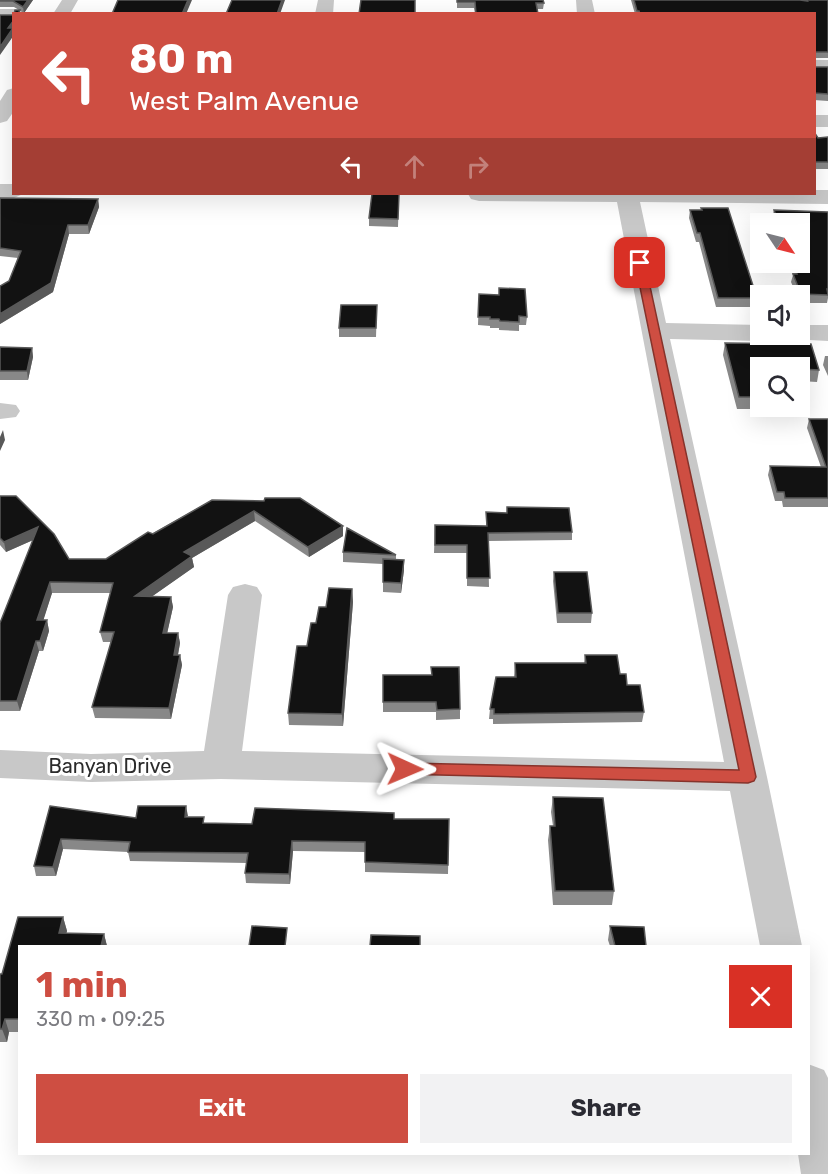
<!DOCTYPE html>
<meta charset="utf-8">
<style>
:root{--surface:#fff;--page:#f2f2f3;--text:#2b2b33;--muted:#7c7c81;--accent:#ce4e42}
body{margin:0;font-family:Rubik,sans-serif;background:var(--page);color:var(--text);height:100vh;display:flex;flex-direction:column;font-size:22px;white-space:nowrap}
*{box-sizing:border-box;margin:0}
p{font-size:20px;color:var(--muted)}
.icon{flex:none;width:33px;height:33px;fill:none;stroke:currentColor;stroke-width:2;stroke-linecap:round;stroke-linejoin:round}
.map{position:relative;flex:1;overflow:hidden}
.panel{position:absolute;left:18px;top:945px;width:792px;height:210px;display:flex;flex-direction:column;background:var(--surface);border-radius:0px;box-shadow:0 6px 24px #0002}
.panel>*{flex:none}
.top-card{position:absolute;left:12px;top:12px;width:804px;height:183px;border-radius:0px;box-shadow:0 6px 24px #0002;background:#ce4e42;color:#fff;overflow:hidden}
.needle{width:39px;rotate:125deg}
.buttons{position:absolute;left:750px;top:213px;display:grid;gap:12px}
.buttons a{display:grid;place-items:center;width:60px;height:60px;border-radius:0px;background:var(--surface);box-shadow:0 6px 24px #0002;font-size:30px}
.pin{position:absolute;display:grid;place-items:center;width:51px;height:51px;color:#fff;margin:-26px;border-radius:12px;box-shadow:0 3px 9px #0006}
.me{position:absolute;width:66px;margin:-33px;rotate:91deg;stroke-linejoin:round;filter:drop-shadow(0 0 4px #0008)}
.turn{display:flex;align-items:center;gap:21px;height:126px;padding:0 18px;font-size:27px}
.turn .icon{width:78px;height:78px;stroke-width:2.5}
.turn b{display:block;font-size:42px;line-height:51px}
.lanes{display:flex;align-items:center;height:57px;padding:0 18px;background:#0003;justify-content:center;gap:30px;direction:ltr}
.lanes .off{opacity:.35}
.round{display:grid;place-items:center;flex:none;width:63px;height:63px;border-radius:0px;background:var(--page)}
.summary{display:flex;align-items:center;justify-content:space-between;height:102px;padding:0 18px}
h1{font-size:36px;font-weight:700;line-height:45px;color:var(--accent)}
.button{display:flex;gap:12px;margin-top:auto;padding:12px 18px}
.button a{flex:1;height:69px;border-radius:0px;background:var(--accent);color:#fff;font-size:24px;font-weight:700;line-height:69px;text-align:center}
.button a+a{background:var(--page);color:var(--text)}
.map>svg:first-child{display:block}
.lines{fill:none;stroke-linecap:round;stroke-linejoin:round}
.minor{fill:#c8c8c8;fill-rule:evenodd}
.wall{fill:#888}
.shaded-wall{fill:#595959}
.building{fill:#121212;stroke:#595959;stroke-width:1.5}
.route{fill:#ce4e42;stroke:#86332b;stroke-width:1.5}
.labels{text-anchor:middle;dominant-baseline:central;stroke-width:6;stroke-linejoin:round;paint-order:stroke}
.street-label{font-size:20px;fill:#2b2b2b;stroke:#fff}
</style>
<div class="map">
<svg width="828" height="1174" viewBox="0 0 828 1174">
<rect width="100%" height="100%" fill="#fff"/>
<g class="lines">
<path class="minor" d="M62 0H78L70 14H53Z
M318 0H334L333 14H315Z
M576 0H592L595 14H577Z
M0 9H14L22 14H14V19H0Z
M814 60H828V72H814Z
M14 88V111L7 121 0 123V101L7 90Z
M814 115H828V127H814Z
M0 184H14V194H23L14 198H0Z
M814 190H828V204L640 202 666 323 760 325V334H772L769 339 760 341 670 339 767 777 802 946H760L730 791 221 779 91 782 0 778V750L91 754 204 751 228 595 233 587 245 584 257 587 262 595 242 751 724 762 617 202 479 201 471 199 468 194H814Z
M800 325H828V341L791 339 788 334H800Z
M0 403 16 405 20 411 16 417 0 419Z
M808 1064 824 1070 828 1078V1174H801L798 1154H808Z"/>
</g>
<path class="wall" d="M0 0H33L24 13 20 11 21 14H14L19 10 14 7H0Z
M457 0 544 3 543 9H537L538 14H475L474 8H457Z
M631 0H828V58H814V14H635Z
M814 67H828V101L814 100Z
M814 132 818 138 828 137V169H814Z
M399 194 398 227 369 226V218Z
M0 198 98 199 99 207 89 234H69L53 292 0 324V286L9 281 18 258 0 256Z
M701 208 757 298 755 307H716L699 242H696L689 218 690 210H701Z
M774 210 828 212V298L827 303H800V296H797L791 282 793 275 788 262H800V224H774L772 218Z
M499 288 527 317 526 325H519V331L499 330V328H490V326L478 325 479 294 499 295Z
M377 305 376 337H339V328Z
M725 343 819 370 817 382 800 381V368H760V406H772L771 409H737L723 355Z
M0 347 32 348 33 357 28 380H0Z
M825 356H828V376L823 365Z
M809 419H828V507H783L782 501H775L768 475 770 466 821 467 807 428Z
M0 496 69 559H106L212 500 343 526V536L309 557 255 521 192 558 194 567 151 597H171L173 607 167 633H178L180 643 178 655H180L182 665 171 719 95 718 92 707 111 642H103L100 632 111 593H52L43 620H47L49 631 43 651H39L20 711H0V623L33 540 6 552 0 545Z
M507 507 572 532V540L488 541 489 587 467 586V553H434L435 525 486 526V512L507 513Z
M343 552 396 555V560L404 570 401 593 383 592V564L343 562Z
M554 572 592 613 591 623H557L553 581Z
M352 589 353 602 343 726 289 725 288 713 307 646 316 623 326 607Z
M585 655 620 674 644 712 642 722 493 724V719H489L490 709 514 677 515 663H584Z
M383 675 460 709V719L436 720V712H383Z
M553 797 614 891 612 905H553L548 840 550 826H553L551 812Z
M50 806 136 818 188 817 205 823 252 824 394 819H449L448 874 365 872V852L293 851 290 884 246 883 245 873 247 863 130 861 128 852 63 849 56 876H36L34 866Z
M18 917H63L67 931 66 933 104 934 107 946H20V1032H9L7 1042H0V974H2Z
M610 926 646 946H610L608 940Z"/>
<path class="shaded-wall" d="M28 0H33L24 13 23 7Z
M188 0H192L186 14H182Z
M282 0H285L280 14H277Z
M14 20V35L0 55V47L8 28Z
M98 199 99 207 89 234 88 225Z
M68 225 69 234 53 292 0 324V314Z
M32 348 33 357 28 380 27 371Z
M3 430 5 440 0 451V437Z
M254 511 255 521 192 558 194 567 137 607 135 596 184 552Z
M343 526V536L309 557 308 547Z
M38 527 40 537 6 552 4 542Z
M404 560V570L401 593V583Z
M50 582 52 593 40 631 37 620Z
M352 589 353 602 343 726 342 714Z
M171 597 173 607 165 643 163 633Z
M47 620 49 631 43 651 40 641Z
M178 633 180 643 176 665 174 655Z
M36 641 39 651 20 711 17 701Z
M180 655 182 665 171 719 169 708Z
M186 806 188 816 185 817Z
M61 839 63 849 56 876 53 867Z
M292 841 293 851 290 884 289 874Z
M63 917 67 931 63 946 59 933Z
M104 934 107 946H101Z
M5 1019 9 1032 7 1042 2 1029Z"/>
<path class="building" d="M0 0H28L23 7 13 1H0Z
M118 0H188L182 14H112Z
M232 0H282L277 14H226Z
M361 0H415V14H359Z
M457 0H543L544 3H536L538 14H476L475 2H457Z
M634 0H800L807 1 806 0H828V52H814V14H640L639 11H637Z
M15 10H20L18 14H14Z
M14 14V20L8 28H13L0 47V15H13Z
M814 67H828V94L814 93Z
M814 132 818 138 828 137V162H814Z
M372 194H399L398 219 369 218Z
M0 198 98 199 88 225H68L51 283 0 314V286L9 281 21 251 0 248Z
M701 208H728L757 298H718L700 233H697L690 210H702Z
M774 210 828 212V289H827L828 295 801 294 793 274H797L793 262H800V224H779Z
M499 288 525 289 527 317 519 316V322L500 321 499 319H490V317H478L479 294 499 295Z
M341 305H377L376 328H339Z
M725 343 811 344 819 370 800 369V368H760V397H739Z
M0 347 32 348 27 371H0Z
M809 419H828V498H785L784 492H777L770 466 826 467Z
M0 496H16L54 534 69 559H106L148 532 153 534 212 500 264 501 265 498H300L343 526 308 547 254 511 184 552 192 556 135 596 171 597 163 633H178L174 655H180L169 708 92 707 114 632H100L113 583 50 582 37 620H47L40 641H36L17 701H0V623L38 527 4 542 0 538Z
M507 507 569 508 572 532 488 533 490 578H467V545H435V525L487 526 486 512 507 513Z
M347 528 396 555 343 552Z
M383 559 404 560 401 583 383 582Z
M554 572H587L592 613H558Z
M329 588 352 589 342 714 288 713 297 646H307L311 623H316L319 607H326Z
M585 655H617L620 674H626L627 685H640L644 712 494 714V709H490L496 677H516L515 663H586Z
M431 667H459L460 709 437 710 436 702H383V675H432Z
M553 797 603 798 614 891H555L550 826H555Z
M50 806 136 818 138 806H186L185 817H204L203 823 252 824 255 808 394 813V819H449L448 865 365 862V842L292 841 289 874 245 873 248 853 128 852 130 842 61 839 53 867 34 866Z
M18 917H63L59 933 104 934 101 946H20V1019H5L2 1029H0V974H2Z
M252 926 287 928 285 946H249Z
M610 926 644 927 646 946H615Z
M371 935 420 936V946H370Z"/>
<path class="route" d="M637 261 645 263 756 777 754 781 748 783 399 774 397 769 399 765 405 763 739 770 635 263Z"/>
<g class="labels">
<g class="street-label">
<text x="110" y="766">Banyan Drive</text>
</g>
</g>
</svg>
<div class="buttons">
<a><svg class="needle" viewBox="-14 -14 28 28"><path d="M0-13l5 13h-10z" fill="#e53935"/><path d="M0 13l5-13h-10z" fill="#7c7c81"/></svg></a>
<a><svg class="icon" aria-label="sound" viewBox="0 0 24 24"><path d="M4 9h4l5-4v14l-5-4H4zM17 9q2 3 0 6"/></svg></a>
<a><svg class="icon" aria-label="search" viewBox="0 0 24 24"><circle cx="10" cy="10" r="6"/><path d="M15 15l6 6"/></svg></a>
</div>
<div class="pin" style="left:640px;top:263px;background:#d93025"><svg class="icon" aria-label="arrive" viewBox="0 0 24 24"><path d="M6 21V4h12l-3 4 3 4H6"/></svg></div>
<svg class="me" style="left:405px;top:769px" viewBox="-20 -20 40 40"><path d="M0-17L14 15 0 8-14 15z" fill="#ce4e42" stroke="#fff" stroke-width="4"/></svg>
<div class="top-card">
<div class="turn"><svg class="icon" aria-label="left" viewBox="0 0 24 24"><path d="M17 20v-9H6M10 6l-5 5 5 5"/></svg><div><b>80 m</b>West Palm Avenue</div></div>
<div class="lanes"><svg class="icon" aria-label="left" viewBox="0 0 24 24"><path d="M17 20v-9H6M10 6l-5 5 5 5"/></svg><svg class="icon off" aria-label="ahead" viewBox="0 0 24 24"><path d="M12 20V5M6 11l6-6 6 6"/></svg><svg class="icon off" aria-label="right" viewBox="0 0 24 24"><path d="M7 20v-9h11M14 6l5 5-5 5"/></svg></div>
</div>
<section class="panel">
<div class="summary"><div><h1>1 min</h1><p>330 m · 09:25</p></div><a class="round" style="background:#d93025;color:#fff"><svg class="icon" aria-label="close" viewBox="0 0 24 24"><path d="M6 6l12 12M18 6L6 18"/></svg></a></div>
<div class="button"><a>Exit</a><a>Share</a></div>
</section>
</div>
